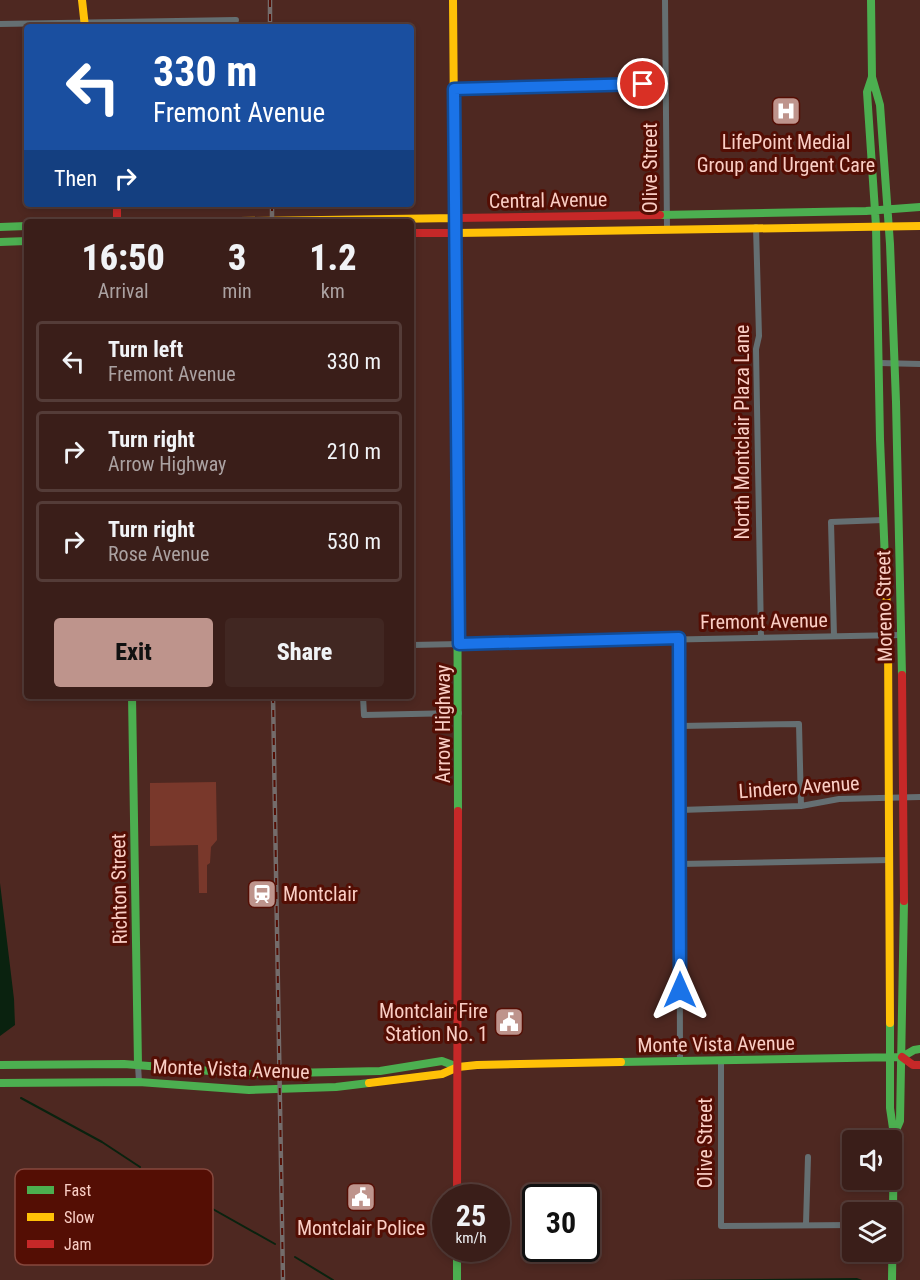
<!DOCTYPE html>
<style>
:root{--surface:#3a1e19;--page:#412722;--text:#f1f3f6;--muted:#aba2a2;--line:#543c38;--accent:#be948c}
body{margin:0;font-family:"Roboto Condensed",sans-serif;background:var(--page);color:var(--text);height:100vh;display:flex;flex-direction:column;font-size:22px;white-space:nowrap}
*{box-sizing:border-box;margin:0}
p{font-size:20px;color:var(--muted)}
.icon{flex:none;width:33px;height:33px;fill:none;stroke:currentColor;stroke-width:2;stroke-linecap:round;stroke-linejoin:round}
.map{position:relative;flex:1;overflow:hidden}
.drawer{position:absolute;left:24px;top:219px;width:390px;height:480px;display:flex;flex-direction:column;background:var(--surface);border-radius:6px;box-shadow:0 3px 9px #0003,0 0 0 2px var(--line)}
.drawer>*{flex:none}
.guide{position:absolute;left:24px;top:24px;width:390px;height:183px;border-radius:6px;box-shadow:0 3px 9px #0003,0 0 0 2px var(--line);background:#1a4fa0;color:#fff;overflow:hidden}
.fabs{position:absolute;left:842px;top:1130px;display:grid;gap:12px}
.fabs a{display:grid;place-items:center;width:60px;height:60px;border-radius:6px;background:var(--surface);box-shadow:0 3px 9px #0003,0 0 0 2px var(--line);font-size:30px}
.speed{position:absolute;left:432px;top:1184px;display:flex;gap:12px;font-size:30px;font-weight:700;text-align:center}
.speed>*{display:grid;place-content:center;width:78px;height:78px;border-radius:50%;background:var(--surface);box-shadow:0 3px 9px #0003,0 0 0 2px var(--line);line-height:1}
.speed small{font-size:15px;font-weight:400}
.speed .limit{border:3px solid #111;border-radius:9px;background:#fff;color:#111}
.pin{position:absolute;display:grid;place-items:center;width:51px;height:51px;color:#fff;margin:-26px;border:3px solid #fff;border-radius:50%;box-shadow:0 2px 6px #0007}
.me{position:absolute;width:66px;margin:-33px;rotate:0deg;stroke-linejoin:round;filter:drop-shadow(0 0 4px #0008)}
.turn{display:flex;align-items:center;gap:21px;height:126px;padding:0 30px;font-size:27px}
.turn .icon{width:78px;height:78px;stroke-width:2.5}
.turn b{display:block;font-size:42px;line-height:51px}
.then{display:flex;align-items:center;height:57px;padding:0 30px;background:#0003;gap:12px;font-size:22px}
.eta{display:flex;justify-content:space-evenly;align-items:center;height:102px;text-align:center}
.eta b{font-size:36px;font-weight:800;line-height:42px}
.cta{display:flex;gap:12px;margin-top:auto;padding:12px 30px}
.cta a{flex:1;height:69px;border-radius:6px;background:var(--accent);color:#111;font-size:24px;font-weight:800;line-height:69px;text-align:center}
.cta a+a{background:var(--page);color:var(--text)}
ul{padding:0;list-style:none}
li{display:flex;align-items:center;gap:18px;height:81px;margin:0 12px 9px;padding:0 18px;border:3px solid var(--line);border-radius:6px}
li div{flex:1}
li b{display:block;font-size:22px}
li em{font-style:normal}
.map>svg:first-child{display:block}
.green{fill:#79382b}
.water{fill:#0a220f}
.lines{fill:none;stroke-linecap:round;stroke-linejoin:round}
.stream{stroke:#0a220f;stroke-width:2}
.street{stroke:#656f72;stroke-width:6}
.fast{stroke:#4caf50;stroke-width:8}
.slow{stroke:#ffc107;stroke-width:8}
.jam{stroke:#c62828;stroke-width:8}
.rail-casing{stroke:#746c6b;stroke-width:4.5}
.rail{stroke:#540e04;stroke-width:2;stroke-dasharray:7;stroke-linecap:butt}
.route-casing{stroke:#114b97;stroke-width:15}
.route{stroke:#1a73e8;stroke-width:10}
.labels{text-anchor:middle;dominant-baseline:central;stroke-width:6;stroke-linejoin:round;paint-order:stroke}
.poi-label{font-size:20px;fill:#facec5;stroke:#540e04}
.street-label{font-size:20px;fill:#facec5;stroke:#540e04}
.key{fill:#540e04;stroke:#86483e;stroke-width:1.5}
.key-label{font-size:16px;fill:#facec5}
</style>
<div class="map">
<svg width="920" height="1280" viewBox="0 0 920 1280">
<rect width="100%" height="100%" fill="#4e2821"/>
<path class="green" d="M216 782 217 840 211 847 210 863 207 865V893H199L198 845 150 846V783Z"/>
<path class="water" d="M0 883 14 999 15 1025 0 1036Z
M857 1278 862 1280H664Z"/>
<g class="lines">
<path class="stream" d="M21 1098 102 1142 140 1167
M157 1176 184 1193
M195 1199 275 1244
M295 1257 333 1280"/>
<path class="street" d="M665 0 667 228
M0 24 236 20
M454 89 666 84
M756 227 759 336 756 349 761 637
M879 363 920 364
M834 636 831 522 883 520
M679 638 680 1061
M411 645 901 635
M363 696 364 715 459 713
M680 726 799 724 801 806
M680 810 801 806 839 799 920 797
M679 864 890 860
M721 1060V1226L852 1225
M138 1065 139 1082
M806 1224 808 1157"/>
<path class="fast" d="M871 0 872 77 867 92 876 226 880 439 885 561
M872 77 880 105 890 244 896 402 902 675
M660 215 866 211 920 207
M0 227 27 226
M0 242 27 241
M457 459 458 811
M132 696 138 1065
M890 1023V1108L894 1135 892 1280
M621 1062 902 1057 914 1050 920 1049
M0 1065 124 1064 248 1074 380 1071 442 1061 458 1067
M0 1083 139 1082 249 1090 336 1087 369 1083
M894 1135 900 1121 904 901
M457 1248V1280"/>
<path class="slow" d="M82 0 85 27
M453 0 455 248
M176 222 456 218
M456 233 920 226
M885 561 888 635 890 1023
M369 1083 442 1074 458 1067 477 1065 621 1062"/>
<path class="jam" d="M117 204V222
M456 218 660 215
M411 233H456
M455 248 457 459
M902 675 904 901
M902 1057 913 1065H920
M457 1197 458 811"/>
<g class="rail-casing">
<path id="rail" d="M270 0V27
M272 204V222
M273 696 283 1280"/>
</g>
<use href="#rail" class="rail"/>
</g>
<g class="lines">
<g class="route-casing">
<path id="route" d="M643 84 454 89 459 644 679 638 680 990"/>
</g>
<use href="#route" class="route"/>
</g>
<defs>
<g id="hospital-square" transform="scale(1.5)"><rect x="-9" y="-9" width="18" height="18" rx="4" fill="#be948c" stroke="#540e04"/><path d="M-5-5h3v3.5h4V-5h3V5h-3V1.5h-4V5h-3Z" fill="#fff"/></g>
<g id="station-square" transform="scale(1.5)"><rect x="-9" y="-9" width="18" height="18" rx="4" fill="#be948c" stroke="#540e04"/><path d="M-3-6H3Q5-6 5-4V2Q5 4 3 4L4.5 6H3L1.5 4h-3L-3 6H-4.5L-3 4Q-5 4-5 2V-4Q-5-6-3-6ZM-3.5-4v3h7v-3ZM-3.5 1v1.5H-2V1ZM2 1v1.5H3.5V1Z" fill="#fff"/></g>
<g id="civic-square" transform="scale(1.5)"><rect x="-9" y="-9" width="18" height="18" rx="4" fill="#be948c" stroke="#540e04"/><path d="M-.6-6.5H3V-4.5H.6V-3L4-1V1h2V6H-6V1h2V-1L-.6-3ZM-1.2 2.5V6h2.4V2.5Z" fill="#fff"/></g>
</defs>
<g fill-rule="evenodd">
<use href="#hospital-square" x="786" y="111"/>
<use href="#station-square" x="262" y="894"/>
<use href="#civic-square" x="509" y="1022"/>
<use href="#civic-square" x="361" y="1197"/>
</g>
<g class="labels">
<g class="poi-label">
<text x="786" y="142">LifePoint Medial<tspan x="786" dy="23">Group and Urgent Care</tspan></text>
<text x="283" y="894" text-anchor="start">Montclair</text>
<text x="488" y="1011" text-anchor="end">Montclair Fire<tspan x="488" dy="23">Station No. 1</tspan></text>
<text x="361" y="1228">Montclair Police</text>
</g>
<g class="street-label">
<text transform="translate(650 168) rotate(-90)">Olive Street</text>
<text transform="translate(548 200) rotate(-1)">Central Avenue</text>
<text transform="translate(742 432) rotate(-90)">North Montclair Plaza Lane</text>
<text transform="translate(884 606) rotate(-91)">Moreno Street</text>
<text transform="translate(764 621) rotate(-1)">Fremont Avenue</text>
<text transform="translate(443 724) rotate(-90)">Arrow Highway</text>
<text transform="translate(799 787) rotate(-4)">Lindero Avenue</text>
<text transform="translate(119 889) rotate(-91)">Richton Street</text>
<text transform="translate(716 1044) rotate(-1)">Monte Vista Avenue</text>
<text transform="translate(231 1069) rotate(2)">Monte Vista Avenue</text>
<text transform="translate(705 1143) rotate(-90)">Olive Street</text>
</g>
</g>
<rect x="15" y="1169" width="198" height="96" rx="9" class="key"/>
<rect x="27" y="1186" width="27" height="8" fill="#4caf50"/>
<rect x="27" y="1213" width="27" height="8" fill="#ffc107"/>
<rect x="27" y="1240" width="27" height="8" fill="#c62828"/>
<g class="key-label">
<text x="64" y="1196">Fast</text>
<text x="64" y="1223">Slow</text>
<text x="64" y="1250">Jam</text>
</g>
</svg>
<div class="fabs">
<a><svg class="icon" aria-label="sound" viewBox="0 0 24 24"><path d="M4 9h4l5-4v14l-5-4H4zM17 9q2 3 0 6"/></svg></a>
<a><svg class="icon" aria-label="layers" viewBox="0 0 24 24"><path d="M12 4l9 5-9 5-9-5zM3 14l9 5 9-5"/></svg></a>
</div>
<div class="speed"><div>25<small>km/h</small></div><div class="limit">30</div></div>
<div class="pin" style="left:643px;top:84px;background:#d93025"><svg class="icon" aria-label="arrive" viewBox="0 0 24 24"><path d="M6 21V4h12l-3 4 3 4H6"/></svg></div>
<svg class="me" style="left:680px;top:990px" viewBox="-20 -20 40 40"><path d="M0-17L14 15 0 8-14 15z" fill="#1a73e8" stroke="#fff" stroke-width="4"/></svg>
<div class="guide">
<div class="turn"><svg class="icon" aria-label="left" viewBox="0 0 24 24"><path d="M17 20v-9H6M10 6l-5 5 5 5"/></svg><div><b>330 m</b>Fremont Avenue</div></div>
<div class="then">Then<svg class="icon" aria-label="right" viewBox="0 0 24 24"><path d="M7 20v-9h11M14 6l5 5-5 5"/></svg></div>
</div>
<section class="drawer">
<div class="eta">
<div><b>16:50</b><p>Arrival</p></div>
<div><b>3</b><p>min</p></div>
<div><b>1.2</b><p>km</p></div>
</div>
<ul>
<li><svg class="icon" aria-label="left" viewBox="0 0 24 24"><path d="M17 20v-9H6M10 6l-5 5 5 5"/></svg><div><b>Turn left</b><p>Fremont Avenue</p></div><em>330 m</em></li>
<li><svg class="icon" aria-label="right" viewBox="0 0 24 24"><path d="M7 20v-9h11M14 6l5 5-5 5"/></svg><div><b>Turn right</b><p>Arrow Highway</p></div><em>210 m</em></li>
<li><svg class="icon" aria-label="right" viewBox="0 0 24 24"><path d="M7 20v-9h11M14 6l5 5-5 5"/></svg><div><b>Turn right</b><p>Rose Avenue</p></div><em>530 m</em></li>
</ul>
<div class="cta"><a>Exit</a><a>Share</a></div>
</section>
</div>
